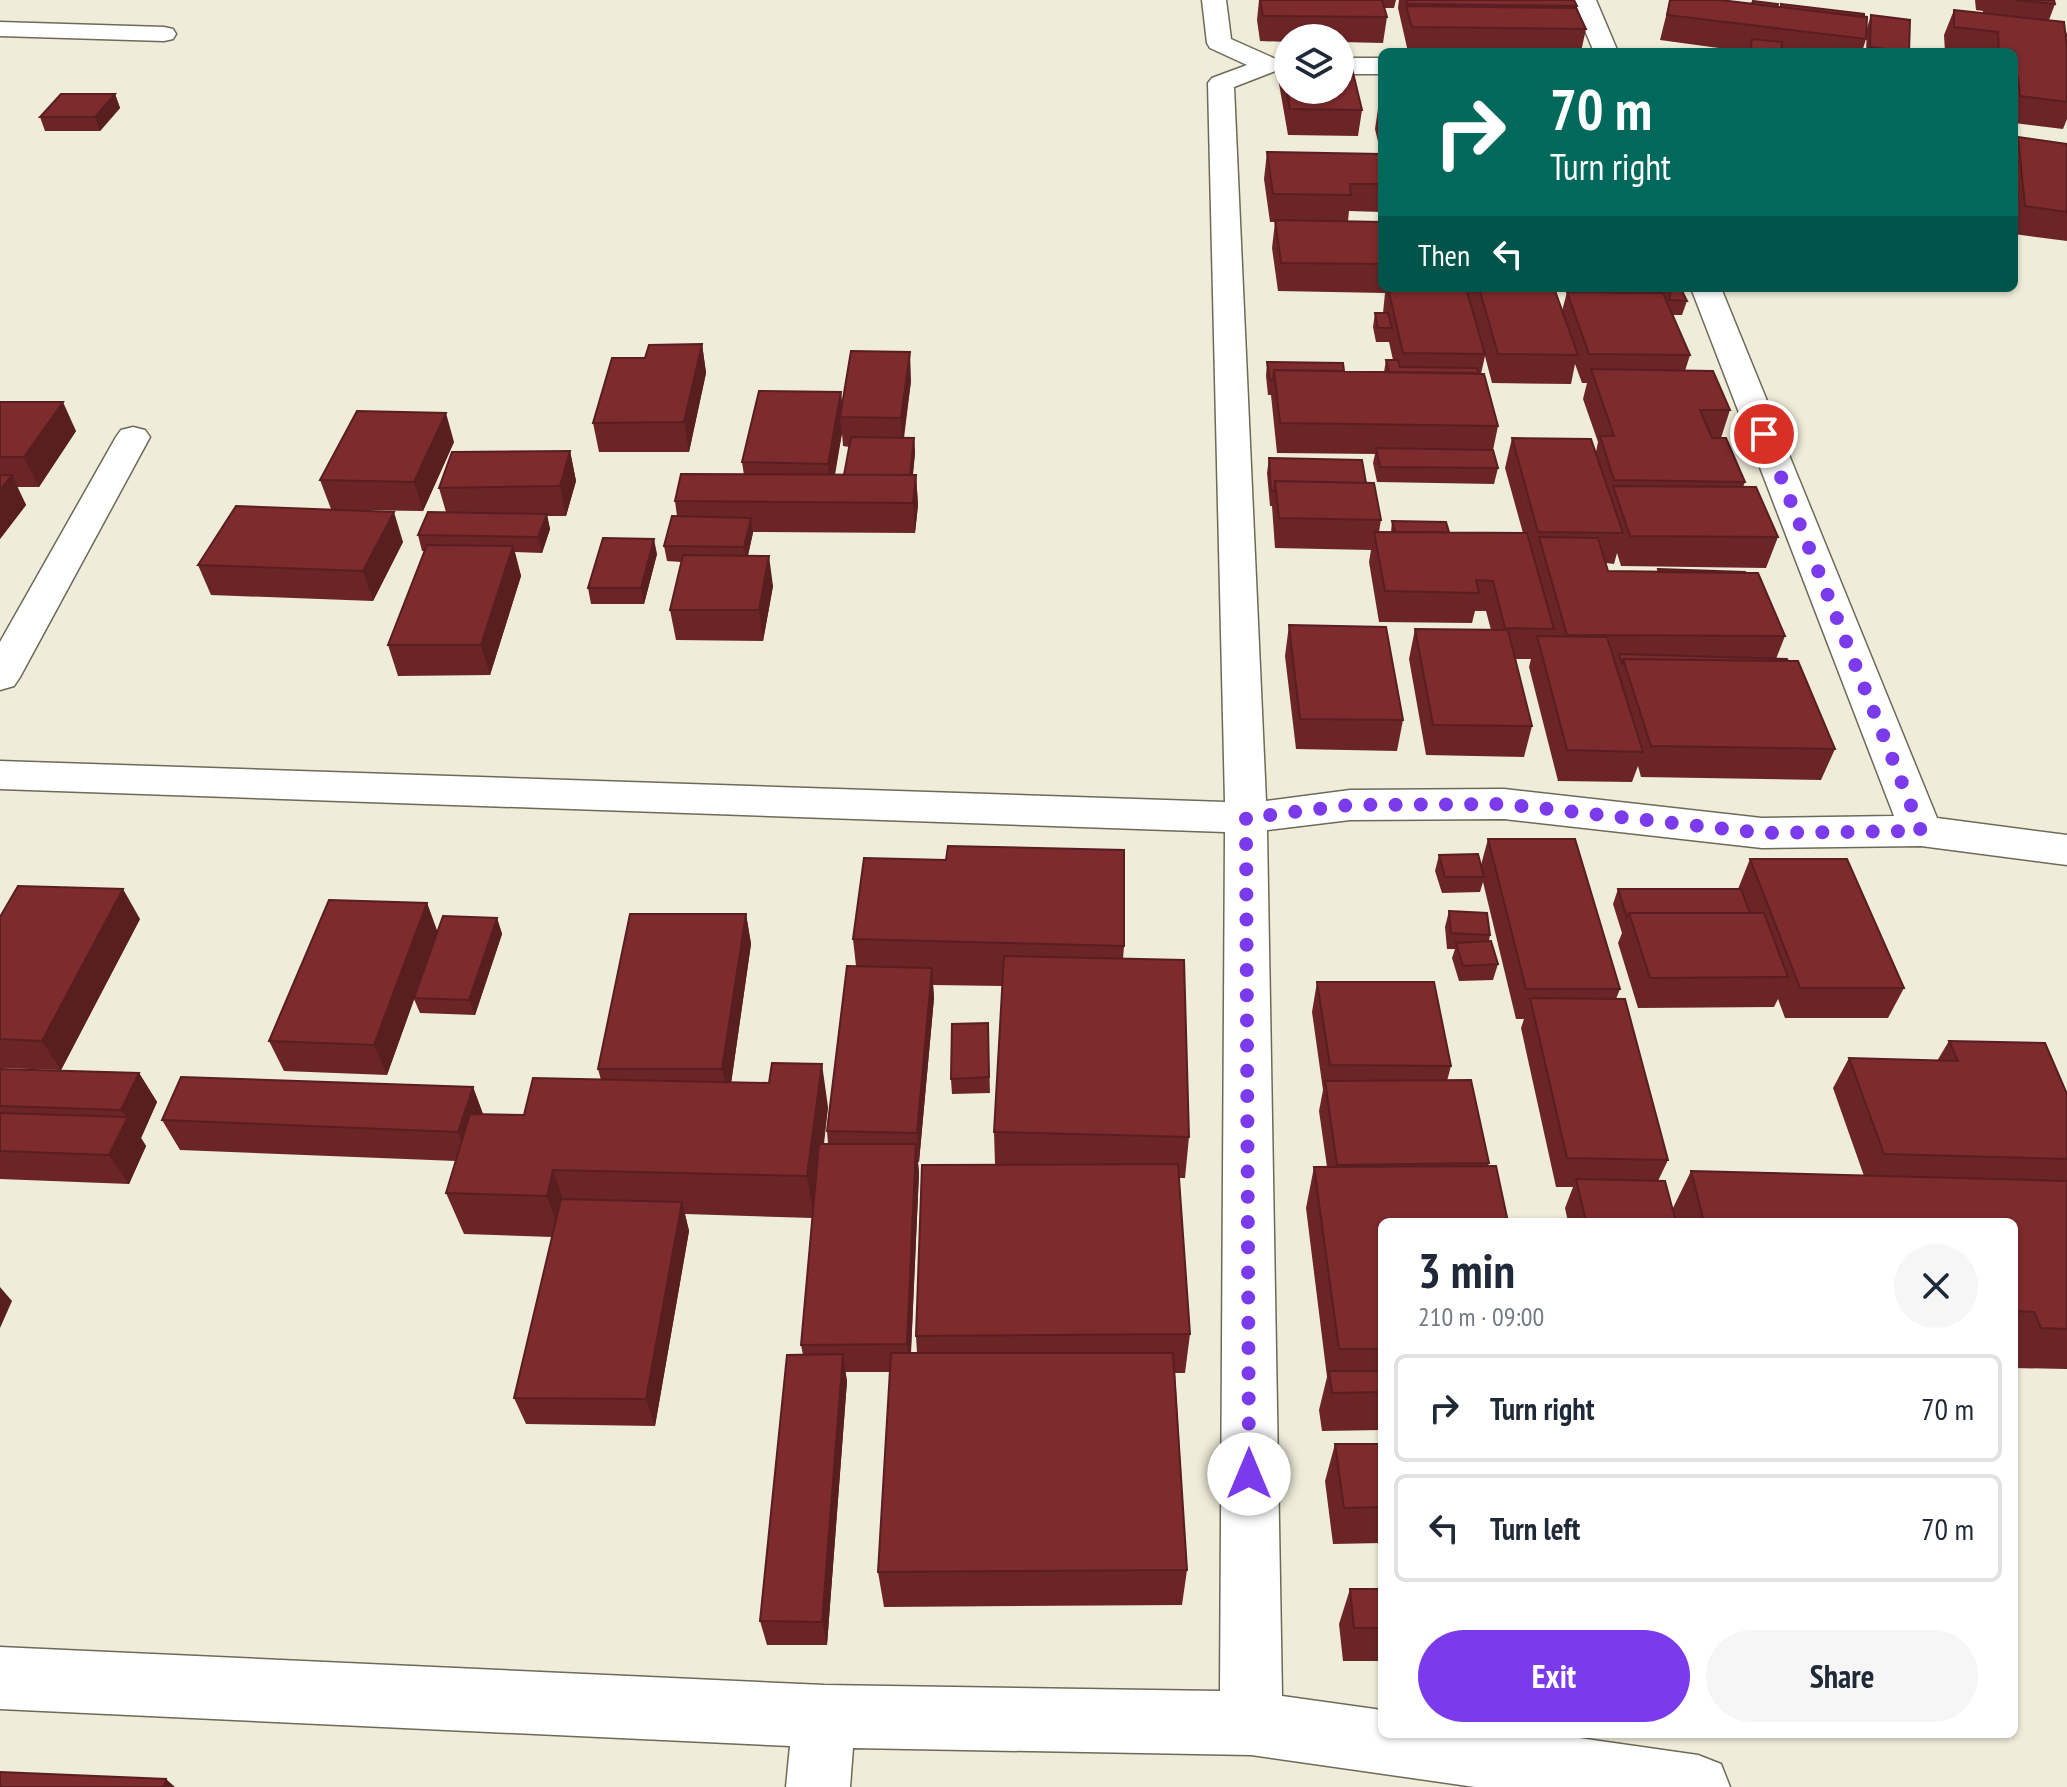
<!DOCTYPE html>
<meta charset="utf-8">
<style>
:root{--surface:#fff;--page:#f6f6f7;--text:#1f2937;--muted:#747a83;--line:#e0e1e3;--accent:#7c3aed}
body{margin:0;font-family:"PT Sans Narrow",sans-serif;background:var(--page);color:var(--text);height:100vh;display:flex;flex-direction:column;font-size:30px;white-space:nowrap}
*{box-sizing:border-box;margin:0}
p{font-size:26px;color:var(--muted)}
.icon{flex:none;width:44px;height:44px;fill:none;stroke:currentColor;stroke-width:2;stroke-linecap:round;stroke-linejoin:round}
.map{position:relative;flex:1;overflow:hidden}
.details{position:absolute;left:1378px;top:1218px;width:640px;height:520px;display:flex;flex-direction:column;background:var(--surface);border-radius:12px;box-shadow:0 2px 6px #0004}
.details>*{flex:none}
.banner{position:absolute;left:1378px;top:48px;width:640px;height:244px;border-radius:12px;box-shadow:0 2px 6px #0004;background:#00695c;color:#fff;overflow:hidden}
.controls{position:absolute;left:1274px;top:24px;display:grid;gap:16px}
.controls a{display:grid;place-items:center;width:80px;height:80px;border-radius:50%;background:var(--surface);box-shadow:0 2px 6px #0004;font-size:40px}
.pin{position:absolute;display:grid;place-items:center;width:68px;height:68px;color:#fff;margin:-34px;border:4px solid #fff;border-radius:50%;box-shadow:0 2px 8px #0007}
.me{position:absolute;width:88px;margin:-44px;rotate:0deg;stroke-linejoin:round;filter:drop-shadow(0 0 6px #0008)}
.turn{display:flex;align-items:center;gap:28px;height:168px;padding:0 40px;font-size:36px}
.turn .icon{width:104px;height:104px;stroke-width:2.5}
.turn b{display:block;font-size:56px;line-height:68px}
.then{display:flex;align-items:center;height:76px;padding:0 40px;background:#0003;gap:16px;font-size:30px}
.round{display:grid;place-items:center;flex:none;width:84px;height:84px;border-radius:42px;background:var(--page)}
.overview{display:flex;align-items:center;justify-content:space-between;height:136px;padding:0 40px}
h1{font-size:48px;font-weight:700;line-height:60px}
.button{display:flex;gap:16px;margin-top:auto;padding:16px 40px}
.button a{flex:1;height:92px;border-radius:48px;background:var(--accent);color:#fff;font-size:32px;font-weight:700;line-height:92px;text-align:center}
.button a+a{background:var(--page);color:var(--text)}
ul{padding:0;list-style:none}
li{display:flex;align-items:center;gap:24px;height:108px;margin:0 16px 12px;padding:0 24px;border:4px solid var(--line);border-radius:12px}
li div{flex:1}
li b{display:block;font-size:30px}
li em{font-style:normal}
.map>svg:first-child{display:block}
.lines{fill:none;stroke-linecap:round;stroke-linejoin:round}
.street-casing{stroke:#6d6a59;stroke-width:3}
.street{fill:#fff;fill-rule:evenodd}
.wall{fill:#6c2527;fill-rule:evenodd}
.shaded-wall{fill:#581e20}
.building{fill:#7e2b2d;stroke:#581e20;stroke-width:2}
.route{stroke:#7c3aed;stroke-width:14;stroke-dasharray:0 25.2}
</style>
<div class="map">
<svg width="2067" height="1787" viewBox="0 0 2067 1787">
<rect width="100%" height="100%" fill="#efecd9"/>
<g class="lines">
<g class="street-casing">
<path id="street" d="M1202 0H1226L1231 39 1278 60 1281 65 1278 70 1234 87 1266 801 1350 790 1504 789 1762 818 1894 816 1691 288H1721L1937 818 2067 835V865L1921 846 1762 848 1504 819 1350 820 1267 830 1282 1696 1382 1710V1734H1551L1698 1755 1721 1764 1730 1787H1475L1251 1755 853 1748 850 1787H786L790 1746 0 1709V1647L824 1685 1220 1691 1225 832 0 789V761L1225 802 1208 83 1212 78 1247 65 1210 48 1207 43Z
M1572 0H1596L1618 52H1594Z
M0 22 164 27 173 29 176 34 173 39 164 41 0 36Z
M1340 58H1382V74H1340Z
M133 427 145 430 150 437 20 677 14 686 0 690V642L116 437 121 430Z"/>
</g>
<use href="#street" class="street"/>
</g>
<path class="wall" d="M1259 0H1396L1394 8H1384L1387 17 1383 43 1340 42V38H1288V42L1260 41 1257 20Z
M1399 0H1574L1586 29 1581 52H1408L1398 8Z
M1670 0 1777 7 1866 39 1862 52H1748L1660 40Z
M1975 0H2054L2055 4 2049 20 2065 36 2067 32V119L2063 129 2014 123V52H1945L1944 35 1954 10 1983 13V11L1976 10Z
M1871 15 1909 52H1866L1867 28Z
M1280 52 1362 110 1358 136 1288 135 1278 78Z
M115 94 120 108 100 131H45L40 117Z
M1379 102H1382V212L1349 211 1348 221 1382 222V288H1555L1562 311 1567 292H1581L1580 288H1680L1679 291 1687 301 1682 315H1672L1690 355 1685 371 1730 410 1721 438 1745 482 1743 487 1778 537 1766 568 1621 566 1617 553 1614 564 1606 563 1608 571 1657 572 1658 569 1785 636 1776 659 1835 749 1821 780 1641 777 1638 766 1632 782 1558 781 1529 667 1531 659H1515L1532 726 1524 757 1426 755 1409 659 1415 629 1491 630 1486 611H1475L1472 623 1379 622 1369 562 1371 550 1275 548 1272 506H1270L1267 473 1269 458 1366 483 1381 520 1379 532H1391L1392 521 1449 532 1523 533 1505 468 1512 438 1596 452 1598 442 1583 399 1587 383H1582L1575 364 1571 384 1492 383 1485 356 1481 374 1498 426 1493 450 1498 468 1494 484 1377 482 1373 463 1375 454 1277 453 1271 395H1268L1266 376 1267 362 1344 371 1384 372 1386 360H1393L1389 342H1376L1373 327 1375 313H1383L1385 293 1278 291 1272 248 1275 222H1270L1264 179 1267 152 1381 154 1375 129Z
M2018 137 2067 144V241L2014 234V148Z
M702 344 706 373 689 452H599L593 423 645 358Z
M911 381 904 438H914L915 453 913 475H916L918 505 915 533 753 532 748 556 773 586 763 641 676 640 670 610 681 562 667 561 664 546 677 516 675 501 744 475 742 462 841 392 842 405ZM842 433 843 446 849 447 844 475H835Z
M0 402 76 431 39 487H17L26 505 0 539Z
M454 442 423 511 346 510 403 542 373 601 211 595 198 565 331 509 320 480Z
M570 451 576 481 566 516H547L550 529 542 553 515 552 521 576 490 675 398 676 388 645 424 551H422L418 535 446 512 439 488Z
M657 554 644 604H591L588 588Z
M1289 625 1403 720 1397 751 1296 749 1285 656Z
M1488 839 1620 989 1616 999 1668 1160 1658 1181 1672 1210 1691 1171 1864 1176 1833 1088 1849 1058 1937 1061 1949 1041 2067 1094V1369L2014 1368V1222H1568L1565 1208 1573 1187H1556L1521 1028 1524 1019H1516L1483 882 1480 892 1442 893 1435 871 1439 855 1481 865Z
M1750 859 1904 988 1888 1018H1785L1778 999 1774 1007 1638 1008 1618 943 1622 933 1613 904 1618 889H1738Z
M427 903 437 932 497 918 502 934 475 1015 420 1013 414 999 387 1075 284 1071 269 1041Z
M1449 911 1490 935 1489 941 1498 964 1493 980 1459 981 1452 958 1455 949H1447L1445 927Z
M746 914 751 944 731 1083 828 1107 824 1144H828L827 1131 856 966 853 939 1124 946 1123 959 1189 1137 1185 1178H1179L1190 1334 1185 1373H1175L1187 1570 1182 1605 884 1607 878 1572 890 1372H845L847 1381 827 1645H767L760 1621 803 1355 801 1345 812 1218 685 1214 689 1231 655 1426 526 1424 514 1398 552 1237 464 1234 446 1193 456 1161 180 1150 162 1120 473 1087 483 1114 524 1115 601 1080 598 1069ZM933 985 1002 986 994 1132 995 1164 916 1336 917 1353H911L919 1173 918 1162H919L934 998Z
M0 917 140 919 61 1070 0 1068Z
M1317 982 1451 1066 1447 1081 1489 1163 1488 1166 1382 1222V1430L1322 1431 1319 1410 1327 1377 1306 1208 1314 1167H1327L1319 1111 1323 1090 1312 1012Z
M988 1023 990 1093 952 1094 951 1079Z
M0 1069 139 1073 157 1102 141 1138 146 1146 129 1184 0 1179Z
M1335 1444H1382V1543L1333 1544 1325 1481Z
M1350 1589H1382V1661H1343L1339 1624Z"/>
<path class="shaded-wall" d="M115 94 120 108 100 131 95 117Z
M702 344 706 373 689 452 684 422Z
M910 352 911 381 902 447 901 418Z
M841 392 843 417H840L842 433 831 493 828 464Z
M63 402 76 431 39 487 24 457Z
M446 413 454 442 423 511 414 482Z
M914 438 915 453 910 499 909 484Z
M570 451 576 481 566 516 560 486Z
M12 475 26 505 0 539V490Z
M916 475 918 505 915 533 913 503Z
M394 512 403 542 373 601 363 571Z
M547 514 550 529 542 553 538 537Z
M751 518 753 533 746 563 744 547Z
M654 539 657 554 644 604 641 588Z
M513 546 521 576 490 675 481 645Z
M769 556 773 586 763 641 759 610Z
M123 889 140 919 61 1070 42 1041Z
M427 903 438 933 387 1075 374 1045Z
M746 914 751 944 729 1098 722 1069Z
M497 918 502 934 475 1015 469 1000Z
M932 968 934 998 919 1162 917 1133Z
M822 1064 828 1107 814 1218 807 1176Z
M139 1073 157 1102 141 1138 146 1146 129 1184 109 1155 127 1118 121 1110Z
M473 1087 484 1117 470 1161 458 1132Z
M916 1144 919 1173 910 1371 907 1344Z
M553 1170 567 1211 561 1237 547 1196Z
M682 1202 689 1231 655 1426 646 1399Z
M0 1287 12 1301 0 1328Z
M843 1354 847 1381 827 1645 822 1622Z
M166 1779 175 1787H164Z"/>
<path class="building" d="M1260 0H1382L1387 17 1263 16Z
M1406 0H1574L1577 6 1408 4Z
M1670 0H1720L1867 17 1866 39 1667 15Z
M2015 0H2054L2055 4Z
M1753 1 1778 4 1777 7 1752 4Z
M1781 4 1864 14V17L1781 7Z
M1406 6 1576 8 1586 29 1412 27Z
M1954 10 2064 22 2067 48V102L2020 96 2018 78 2014 77V52H1999L1998 32 1954 27Z
M1871 15 1910 20 1909 52 1870 47Z
M1752 39 1782 42 1781 52H1750Z
M1280 52H1288V90H1340V52H1348L1362 110 1290 109Z
M61 94H115L95 117H40Z
M2018 137 2067 144V212L2025 206Z
M1267 152 1382 154V184H1350L1351 195 1273 194Z
M1275 220 1382 222V264L1281 263Z
M1388 288H1466L1485 354 1403 353Z
M1479 288H1554L1578 355 1498 354Z
M1671 291H1682L1687 301 1669 300Z
M1567 292 1663 293 1690 355 1589 354Z
M1375 313H1388L1392 328H1378Z
M702 344 684 422 593 423 612 358H645L649 345Z
M851 351 910 352 901 418 840 417Z
M1386 360H1398L1400 367 1477 368 1479 373 1389 372Z
M1267 362 1343 363 1344 371 1274 370 1273 380H1270Z
M1591 369 1713 371 1730 410H1700L1712 438H1726L1745 482 1614 480 1600 436H1614Z
M1274 370 1484 374 1498 426 1280 423Z
M759 391 841 392 828 464 742 462Z
M0 402H63L24 457H0Z
M357 411 446 413 414 482 320 480Z
M851 437 914 438 910 475H844Z
M1512 438 1591 439 1623 533 1538 532Z
M1376 448 1493 450 1498 468 1380 467Z
M570 451 560 486 439 488 452 452Z
M1269 458 1362 460 1366 483 1275 481 1274 491H1271Z
M681 474 916 475 913 503 675 501Z
M0 475H12L0 490Z
M1275 481 1374 483 1381 520 1279 518Z
M1613 486 1756 487 1778 537 1630 536Z
M236 506 394 512 363 571 198 565Z
M428 512 547 514 538 537 418 535Z
M672 516 751 518 744 547 664 546Z
M1392 521 1446 522 1449 532H1395Z
M1374 532 1527 533 1554 629 1505 628 1493 581 1476 580 1479 593 1385 591Z
M1539 537 1598 538 1608 571 1758 573 1785 636 1567 635Z
M603 538 654 539 641 588H588Z
M427 545 513 546 481 645H388Z
M683 555 769 556 759 610H670Z
M1658 569 1745 572 1746 573 1659 572Z
M1289 625 1386 627 1403 720 1300 719Z
M1415 629 1508 630 1532 726 1433 725Z
M1537 636 1607 637 1643 752 1567 750Z
M1619 654 1787 659 1788 661 1623 659 1622 665Z
M1623 659 1798 661 1835 749 1651 746Z
M1488 839H1575L1620 989H1526Z
M948 846 1124 850V946L853 939 864 858 946 860Z
M1478 854 1484 877H1445L1439 855Z
M1750 859H1847L1904 988H1800Z
M18 886 123 889 42 1041 0 1039V917Z
M1618 889H1741L1750 913H1629L1627 918Z
M329 900 427 903 374 1045 269 1041Z
M1449 911 1487 913 1490 935 1451 933Z
M1629 913H1764L1788 977 1650 978Z
M630 914H746L722 1069H598Z
M443 916 497 918 469 1000 414 998Z
M1491 941 1498 964 1463 966 1456 943Z
M1004 956 1184 960 1189 1137 994 1132Z
M847 966 932 968 917 1133 827 1131Z
M1317 982H1434L1451 1066 1330 1065Z
M1530 998 1625 999 1668 1160 1567 1158Z
M988 1023 989 1077 951 1079 952 1024Z
M1949 1041 2045 1043 2067 1094V1159L1884 1154 1849 1058 1958 1061Z
M772 1063 822 1064 807 1176 553 1170 547 1196 446 1193 470 1114 524 1115 533 1078 769 1083Z
M0 1069 139 1073 121 1110 0 1106Z
M181 1077 473 1087 458 1132 162 1120Z
M1471 1080 1489 1163 1337 1165 1325 1081Z
M0 1113 128 1117 109 1155 0 1151Z
M819 1144H916L907 1344 801 1345Z
M1178 1164 1190 1334 916 1336 922 1165Z
M1496 1166 1508 1222H1382V1349H1339L1314 1167Z
M1691 1171 2067 1181V1329L2041 1328 2034 1312 2014 1311V1222H1704Z
M1576 1179 1665 1181 1676 1222H1586Z
M561 1199 682 1202 646 1399 514 1398Z
M891 1353H1173L1187 1570 878 1572Z
M843 1354 822 1622 760 1621 787 1355Z
M1329 1371H1382V1392L1332 1393Z
M1335 1444H1382V1507L1344 1508Z
M1350 1589H1382V1628H1354Z
M0 1772 166 1779 164 1787H0Z"/>
<g class="lines">
<path class="route" d="M1249 1474 1246 818 1350 805 1504 804 1762 833 1921 831 1764 434"/>
</g>
</svg>
<div class="controls">
<a><svg class="icon" aria-label="layers" viewBox="0 0 24 24"><path d="M12 4l9 5-9 5-9-5zM3 14l9 5 9-5"/></svg></a>
</div>
<div class="pin" style="left:1764px;top:434px;background:#d93025"><svg class="icon" aria-label="arrive" viewBox="0 0 24 24"><path d="M6 21V4h12l-3 4 3 4H6"/></svg></div>
<svg class="me" style="left:1249px;top:1474px" viewBox="-20 -20 40 40"><circle r="19" fill="#fff"/><path d="M0-13L10 11 0 6-10 11z" fill="#7c3aed"/></svg>
<div class="banner">
<div class="turn"><svg class="icon" aria-label="right" viewBox="0 0 24 24"><path d="M7 20v-9h11M14 6l5 5-5 5"/></svg><div><b>70 m</b>Turn right</div></div>
<div class="then">Then<svg class="icon" aria-label="left" viewBox="0 0 24 24"><path d="M17 20v-9H6M10 6l-5 5 5 5"/></svg></div>
</div>
<section class="details">
<div class="overview"><div><h1>3 min</h1><p>210 m · 09:00</p></div><a class="round"><svg class="icon" aria-label="close" viewBox="0 0 24 24"><path d="M6 6l12 12M18 6L6 18"/></svg></a></div>
<ul>
<li><svg class="icon" aria-label="right" viewBox="0 0 24 24"><path d="M7 20v-9h11M14 6l5 5-5 5"/></svg><div><b>Turn right</b></div><em>70 m</em></li>
<li><svg class="icon" aria-label="left" viewBox="0 0 24 24"><path d="M17 20v-9H6M10 6l-5 5 5 5"/></svg><div><b>Turn left</b></div><em>70 m</em></li>
</ul>
<div class="button"><a>Exit</a><a>Share</a></div>
</section>
</div>
